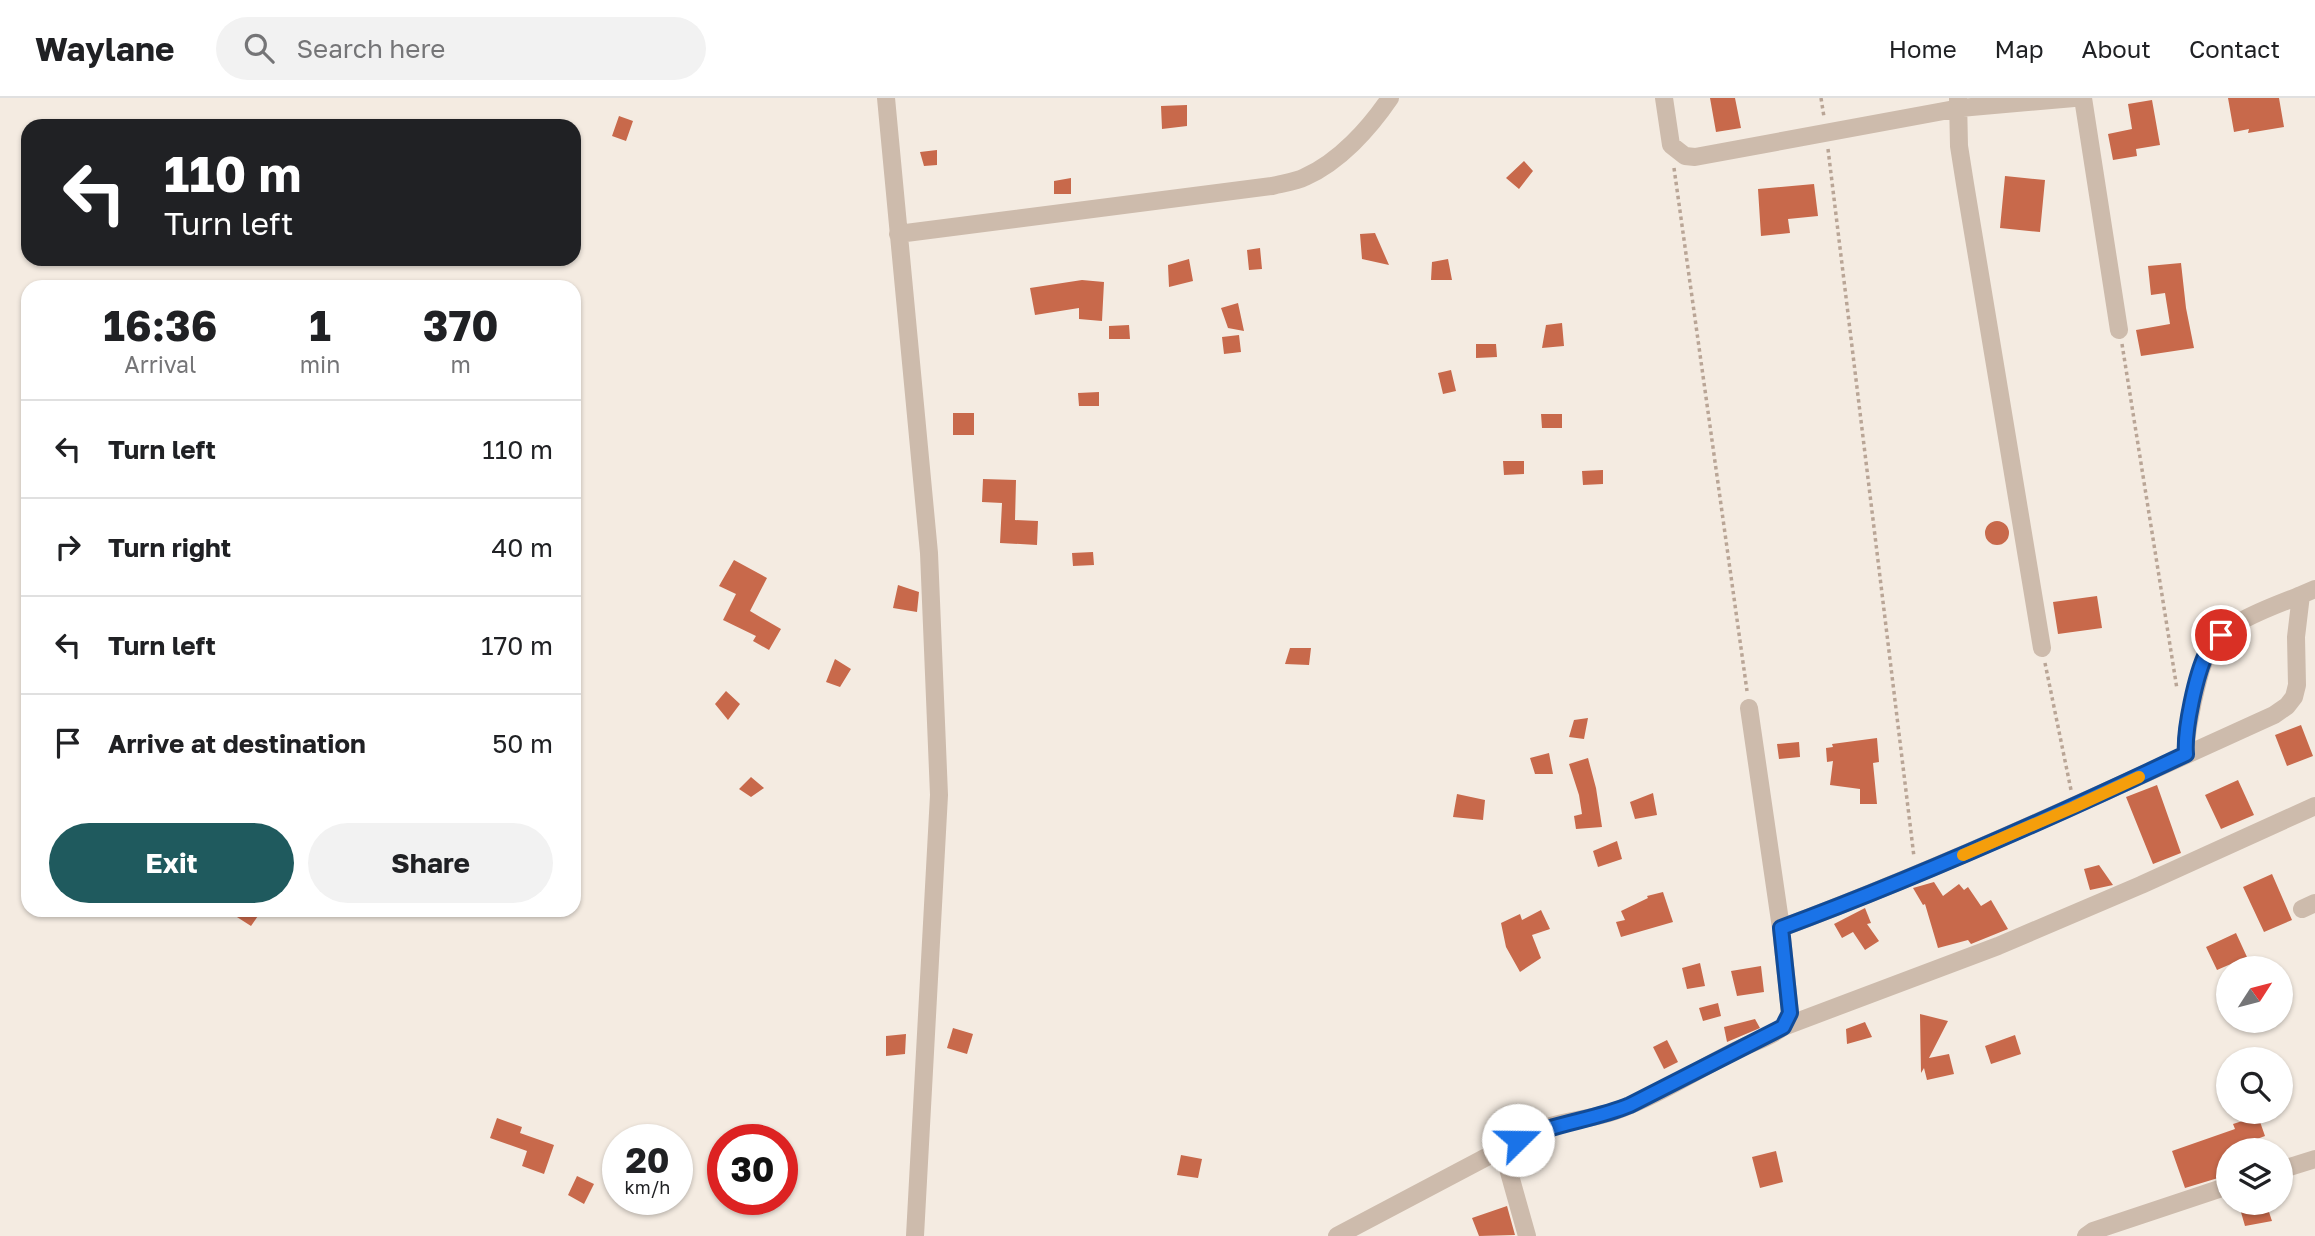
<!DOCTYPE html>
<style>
:root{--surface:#fff;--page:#f2f2f2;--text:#202124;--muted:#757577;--line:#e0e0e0;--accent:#1f5a5e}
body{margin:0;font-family:"Golos Text",sans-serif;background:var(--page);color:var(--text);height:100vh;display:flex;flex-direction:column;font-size:26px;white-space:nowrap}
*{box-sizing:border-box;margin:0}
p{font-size:23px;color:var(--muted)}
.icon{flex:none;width:38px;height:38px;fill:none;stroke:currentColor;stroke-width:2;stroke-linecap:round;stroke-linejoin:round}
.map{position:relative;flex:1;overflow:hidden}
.sheet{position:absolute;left:21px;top:182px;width:560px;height:637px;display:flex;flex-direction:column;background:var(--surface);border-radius:21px;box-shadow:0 2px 5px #0004}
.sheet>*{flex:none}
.guide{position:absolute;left:21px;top:21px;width:560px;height:147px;border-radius:21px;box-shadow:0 2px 5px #0004;background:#202124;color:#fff;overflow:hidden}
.needle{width:46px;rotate:54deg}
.tools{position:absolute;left:2216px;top:858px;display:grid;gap:14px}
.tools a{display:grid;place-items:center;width:77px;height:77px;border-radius:50%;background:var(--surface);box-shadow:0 2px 5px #0004;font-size:35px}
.speed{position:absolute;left:602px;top:1026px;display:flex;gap:14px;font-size:35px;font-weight:700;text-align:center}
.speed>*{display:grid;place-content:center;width:91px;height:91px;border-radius:50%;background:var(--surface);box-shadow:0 2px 5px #0004;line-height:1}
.speed small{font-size:18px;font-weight:400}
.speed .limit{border:10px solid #d22;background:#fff;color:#111}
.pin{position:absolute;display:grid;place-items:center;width:60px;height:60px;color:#fff;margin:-30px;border:4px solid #fff;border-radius:50%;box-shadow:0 2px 7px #0007}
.me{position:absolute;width:77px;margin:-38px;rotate:68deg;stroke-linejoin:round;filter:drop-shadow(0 0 5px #0008)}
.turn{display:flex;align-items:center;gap:24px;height:147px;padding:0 28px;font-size:32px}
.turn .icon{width:91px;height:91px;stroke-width:2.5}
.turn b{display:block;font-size:49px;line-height:60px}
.eta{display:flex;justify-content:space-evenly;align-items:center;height:119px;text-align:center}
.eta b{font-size:42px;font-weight:700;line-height:49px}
.cta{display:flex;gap:14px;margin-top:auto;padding:14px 28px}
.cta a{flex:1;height:80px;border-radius:42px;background:var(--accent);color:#fff;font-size:28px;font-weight:700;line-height:80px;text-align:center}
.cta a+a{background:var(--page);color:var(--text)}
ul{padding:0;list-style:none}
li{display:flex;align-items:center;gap:21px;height:98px;padding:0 28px;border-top:2px solid var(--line)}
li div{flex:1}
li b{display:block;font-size:26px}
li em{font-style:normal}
header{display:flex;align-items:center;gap:42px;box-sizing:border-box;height:98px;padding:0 35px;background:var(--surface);border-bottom:2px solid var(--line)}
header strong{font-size:33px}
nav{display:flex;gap:38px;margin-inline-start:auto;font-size:24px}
.search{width:490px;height:63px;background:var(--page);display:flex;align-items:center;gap:18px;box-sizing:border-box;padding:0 24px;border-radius:38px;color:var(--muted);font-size:26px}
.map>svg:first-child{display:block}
.building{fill:#c8694b}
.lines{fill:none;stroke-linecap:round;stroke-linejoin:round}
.path{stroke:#b9a596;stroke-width:3.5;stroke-dasharray:3.5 3.5;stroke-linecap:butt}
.minor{stroke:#cdbbac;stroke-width:18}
.route-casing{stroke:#114b97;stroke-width:18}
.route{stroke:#1a73e8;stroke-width:12}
.slow{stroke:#f59e0b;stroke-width:12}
</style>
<header>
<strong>Waylane</strong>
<div class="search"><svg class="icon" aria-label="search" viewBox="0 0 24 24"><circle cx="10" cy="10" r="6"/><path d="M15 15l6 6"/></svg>Search here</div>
<nav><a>Home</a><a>Map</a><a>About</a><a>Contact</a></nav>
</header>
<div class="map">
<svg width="2315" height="1138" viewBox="0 0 2315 1138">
<rect width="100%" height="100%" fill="#f4ebe1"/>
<path class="building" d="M1710 0H1735L1741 30 1716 34Z
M2228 0H2279L2284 29 2248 35 2249 31 2234 34Z
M2152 2 2160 47 2136 51 2137 58 2113 62 2108 36 2132 31 2128 6Z
M1187 7V28L1162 31 1161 8Z
M619 18 633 23 626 43 612 38Z
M937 52V67L924 68 920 54Z
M1524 63 1533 73 1519 91 1506 80Z
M2005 78 2045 82 2040 134 2000 130Z
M1071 80V96H1054V83Z
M1814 86 1818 118 1788 121 1790 135 1761 138 1758 91Z
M1375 135 1389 167 1362 161 1360 136Z
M1260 150 1262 171 1249 172 1247 152Z
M1189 161 1193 183 1169 189 1168 167Z
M1448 161 1452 182H1431L1432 164Z
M2181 165 2186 210 2194 250 2141 258 2136 232 2170 226 2165 195 2151 197 2148 168Z
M1082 182 1104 184 1102 223 1079 221V210L1035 217 1030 190Z
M1238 205 1244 233 1228 230 1221 210Z
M1562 225 1564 248 1542 250 1546 227Z
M1129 227 1130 241H1109V228Z
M1239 237 1241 254 1224 256 1222 239Z
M1476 246H1496L1497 259 1476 260Z
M1451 272 1456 293 1443 296 1438 275Z
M1099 294V308H1079L1078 295Z
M953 315H974V337H953Z
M1541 316H1562V330H1542Z
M1503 363H1524V376L1504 377Z
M1603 372V386L1583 387 1582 373Z
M983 381 1016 382 1015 422 1038 423 1037 447 1000 445 1002 405 982 404Z
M1985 435a12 12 0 1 1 24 0a12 12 0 1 1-24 0Z
M1093 454 1094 467 1073 468 1072 455Z
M734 462 767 480 750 513 781 531 769 552 753 543 756 538 723 522 736 496 719 488Z
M898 487 919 494 917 514 893 510Z
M2097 498 2102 530 2058 536 2053 504Z
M1290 550H1311L1309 567 1285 566Z
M835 561 851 571 840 589 826 584Z
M726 593 740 606 728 622 715 606Z
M1588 620 1584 641 1569 639 1574 622Z
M2301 627 2313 658 2287 668 2275 637Z
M1877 640 1879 664 1873 665 1877 706H1860V691L1830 687 1833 663 1827 664 1826 650 1833 649 1832 646Z
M1799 644 1800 659 1779 661 1777 646Z
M1549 655 1553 676H1535L1530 660Z
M1588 660 1596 690 1602 729 1576 731 1574 718 1582 716 1579 697 1569 666Z
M751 679 764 690 751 699 739 691Z
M2238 682 2254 717 2221 731 2205 697Z
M2157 687 2181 755 2153 766 2126 699Z
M1653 695 1657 717 1635 721 1630 704Z
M1457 696 1485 702 1483 722 1453 719Z
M1617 743 1622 761 1598 769 1593 753Z
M2099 767 2113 787 2090 792 2084 771Z
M2272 776 2292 822 2264 834 2243 789Z
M1934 784 1943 798 1959 786 1964 792 1968 789 1981 808 1991 802 2008 831 1971 846 1968 842 1938 850 1925 806 1923 807 1913 790Z
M1663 794 1673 824 1621 839 1616 824 1625 822 1621 813 1648 800 1647 798Z
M1865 810 1871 825 1867 826 1879 843 1865 852 1853 834 1842 840 1834 826Z
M226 812H262L251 828Z
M1541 812 1550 831 1532 837 1541 860 1520 874 1506 849 1501 825 1520 816 1522 822Z
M2236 835 2247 859 2217 872 2206 849Z
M1700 865 1705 888 1687 891 1682 870Z
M1761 868 1764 894 1737 898 1731 873Z
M1718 905 1721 918 1703 923 1699 910Z
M1920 916 1948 923 1929 960 1949 956 1954 976 1927 982 1924 970 1921 975Z
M1755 921 1760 930 1727 944 1724 929Z
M1865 924 1872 939 1847 946 1846 931Z
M953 930 973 936 967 956 947 950Z
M906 936 905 956 886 958V938Z
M2015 937 2021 956 1991 966 1985 948Z
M1667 942 1678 964 1664 971 1653 949Z
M2258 1018 2265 1038 2228 1052V1077L2185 1090 2172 1053 2235 1031 2233 1026Z
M497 1020 522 1029 520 1035 554 1047 544 1076 522 1068 527 1053 490 1040Z
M1776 1053 1783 1084 1760 1090 1752 1059Z
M1181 1057 1202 1061 1198 1080 1177 1077Z
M577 1078 594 1086 584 1106 568 1097Z
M2238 1104H2260L2262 1111H2268L2272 1123 2245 1128Z
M1507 1108 1515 1137 1479 1138 1472 1120Z"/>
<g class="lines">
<path class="path" d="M1821 0 1824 19
M1828 51 1914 759
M1674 70 1747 593
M2122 246 2177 591
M2045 565 2071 692"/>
<path class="minor" d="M886 0 929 455 939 697 915 1138
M1664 0 1671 47 1685 58 1695 59 1960 10 2074 0
M1958 0 1959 48 1965 86 2042 550
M2083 0 2119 232
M898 136 1272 88C1283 85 1295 84 1305 79 1339 64 1369 31 1390 0
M2186 656C2185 637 2190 620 2193 603 2197 587 2200 570 2207 556 2220 525 2272 509 2301 497
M2302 811 2315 805
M1781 830C1949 767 2111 691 2274 617L2287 608 2294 599 2297 587 2296 539 2301 497 2315 491
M1783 929 1998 848 2141 787 2315 708
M2280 1072 2315 1061
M1337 1138 1515 1044
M1527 1138 1507 1067C1507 1057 1509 1050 1518 1043 1544 1023 1584 1024 1615 1013 1657 998 1695 973 1735 953 1750 945 1770 940 1783 929 1787 925 1788 920 1790 915L1781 830 1749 610
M2086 1138 2093 1133 2228 1088"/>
</g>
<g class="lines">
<g class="route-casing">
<path id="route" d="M1518 1042C1554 1025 1594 1022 1630 1007L1783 929 1790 915 1781 830C1919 779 2053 719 2186 656 2184 632 2196 576 2207 554 2211 548 2217 542 2221 537"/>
</g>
<use href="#route" class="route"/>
<path class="slow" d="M1963 757 2074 709 2139 679"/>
</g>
</svg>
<div class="tools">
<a><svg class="needle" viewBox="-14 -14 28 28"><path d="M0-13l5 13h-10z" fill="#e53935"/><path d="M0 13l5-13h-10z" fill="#757577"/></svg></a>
<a><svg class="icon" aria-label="search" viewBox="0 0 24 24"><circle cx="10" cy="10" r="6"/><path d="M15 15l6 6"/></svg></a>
<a><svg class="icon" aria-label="layers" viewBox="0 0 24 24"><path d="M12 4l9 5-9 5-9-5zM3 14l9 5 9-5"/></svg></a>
</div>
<div class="speed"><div>20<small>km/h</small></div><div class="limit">30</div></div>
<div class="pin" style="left:2221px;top:537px;background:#d93025"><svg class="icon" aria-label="arrive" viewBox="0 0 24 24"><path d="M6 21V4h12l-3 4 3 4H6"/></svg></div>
<svg class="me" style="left:1518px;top:1042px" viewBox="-20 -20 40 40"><circle r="19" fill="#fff"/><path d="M0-13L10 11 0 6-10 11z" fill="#1a73e8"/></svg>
<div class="guide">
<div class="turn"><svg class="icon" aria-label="left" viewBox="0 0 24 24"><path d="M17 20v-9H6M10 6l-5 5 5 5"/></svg><div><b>110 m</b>Turn left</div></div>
</div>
<section class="sheet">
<div class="eta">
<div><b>16:36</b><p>Arrival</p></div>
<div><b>1</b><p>min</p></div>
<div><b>370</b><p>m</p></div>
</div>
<ul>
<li><svg class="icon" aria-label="left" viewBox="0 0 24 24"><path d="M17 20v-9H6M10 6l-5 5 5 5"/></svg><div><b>Turn left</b></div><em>110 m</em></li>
<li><svg class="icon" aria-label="right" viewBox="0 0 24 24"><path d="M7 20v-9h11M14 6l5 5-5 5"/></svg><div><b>Turn right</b></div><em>40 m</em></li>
<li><svg class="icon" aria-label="left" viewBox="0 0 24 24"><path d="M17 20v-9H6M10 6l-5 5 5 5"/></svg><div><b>Turn left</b></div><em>170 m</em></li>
<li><svg class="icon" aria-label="arrive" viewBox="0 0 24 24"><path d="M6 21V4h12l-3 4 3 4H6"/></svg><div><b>Arrive at destination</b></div><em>50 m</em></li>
</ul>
<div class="cta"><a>Exit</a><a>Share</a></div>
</section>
</div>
